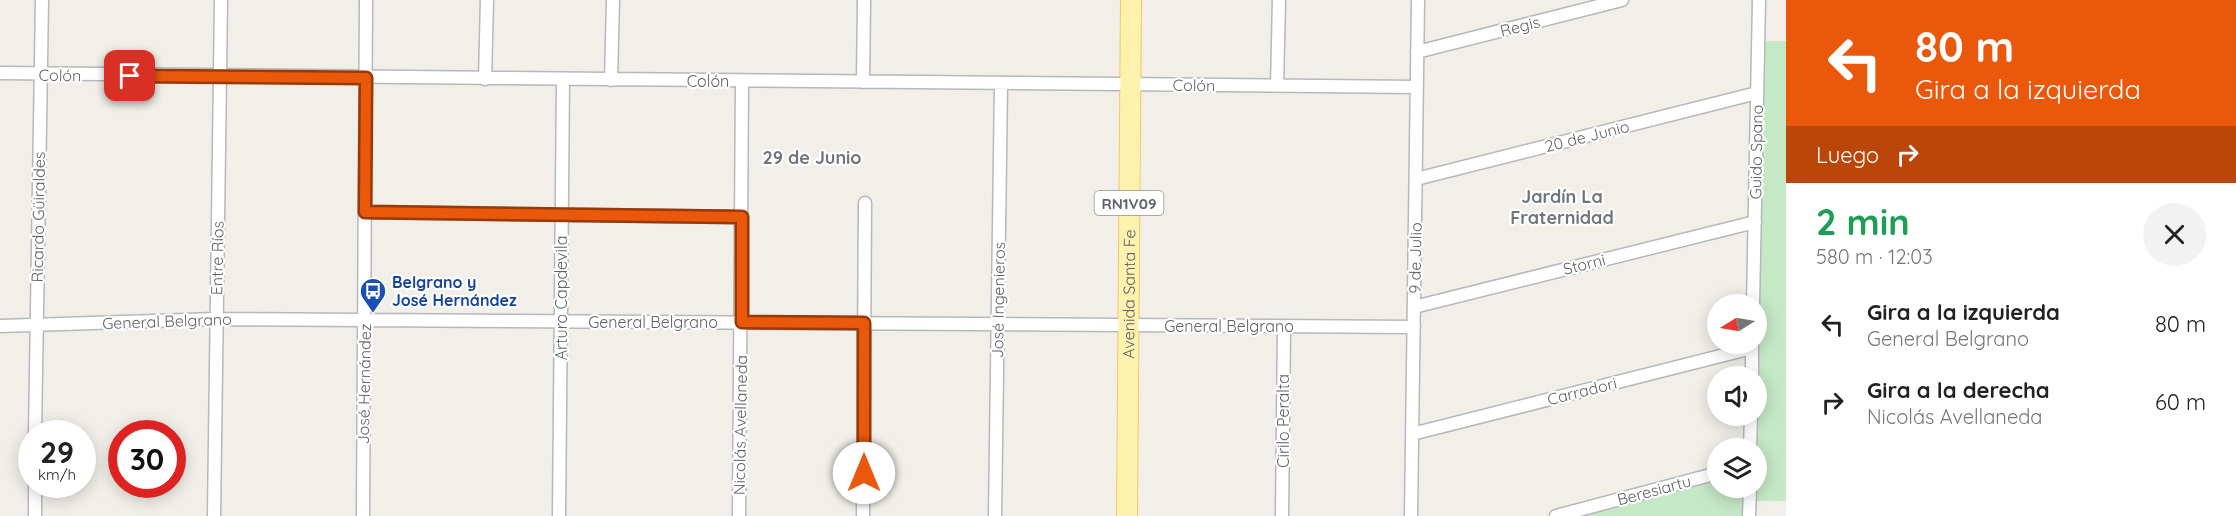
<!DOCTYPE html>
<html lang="es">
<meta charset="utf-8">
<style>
:root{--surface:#fff;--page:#f2f2f2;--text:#222;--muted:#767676}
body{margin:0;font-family:Quicksand,sans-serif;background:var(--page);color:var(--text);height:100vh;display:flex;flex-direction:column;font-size:22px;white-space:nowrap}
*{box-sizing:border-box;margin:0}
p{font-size:20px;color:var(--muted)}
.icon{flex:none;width:33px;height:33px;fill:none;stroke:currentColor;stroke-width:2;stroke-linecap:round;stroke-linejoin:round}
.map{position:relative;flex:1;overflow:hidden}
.drawer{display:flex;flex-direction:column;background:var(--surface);width:450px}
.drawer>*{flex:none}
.top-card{background:#ea580c;color:#fff;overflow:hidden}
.needle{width:39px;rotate:259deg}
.fabs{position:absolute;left:1707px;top:294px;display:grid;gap:12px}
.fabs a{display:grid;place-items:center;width:60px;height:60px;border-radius:50%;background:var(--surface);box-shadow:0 3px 15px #0003;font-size:30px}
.speed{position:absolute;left:18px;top:420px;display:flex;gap:12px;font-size:30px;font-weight:700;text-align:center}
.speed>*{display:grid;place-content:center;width:78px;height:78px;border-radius:50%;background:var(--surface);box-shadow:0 3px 15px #0003;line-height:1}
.speed small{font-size:15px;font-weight:400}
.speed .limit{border:9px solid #d22;background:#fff;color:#111}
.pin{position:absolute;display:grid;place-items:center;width:51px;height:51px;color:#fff;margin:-26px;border-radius:12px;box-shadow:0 3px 9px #0006}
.me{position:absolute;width:66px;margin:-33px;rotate:0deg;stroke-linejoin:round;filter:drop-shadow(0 0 4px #0008)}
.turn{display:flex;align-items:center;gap:21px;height:126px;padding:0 30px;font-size:27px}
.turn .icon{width:78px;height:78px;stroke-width:2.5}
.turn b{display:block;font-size:42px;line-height:51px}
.then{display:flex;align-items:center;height:57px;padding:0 30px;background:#0003;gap:12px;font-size:22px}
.round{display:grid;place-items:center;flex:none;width:63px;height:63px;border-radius:32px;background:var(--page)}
.head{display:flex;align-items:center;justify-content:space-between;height:102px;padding:0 30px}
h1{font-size:36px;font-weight:700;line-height:45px;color:#1e9e55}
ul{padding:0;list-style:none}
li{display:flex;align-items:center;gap:18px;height:78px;padding:0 30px}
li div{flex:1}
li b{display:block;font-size:22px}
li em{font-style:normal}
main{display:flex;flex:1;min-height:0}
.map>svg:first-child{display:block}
.green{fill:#c5e8c5}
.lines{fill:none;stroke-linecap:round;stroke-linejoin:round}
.minor-casing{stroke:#b5b8bc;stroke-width:15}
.primary-casing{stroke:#f2c960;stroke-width:22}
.minor{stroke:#fff;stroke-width:12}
.primary{stroke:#fff2af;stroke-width:20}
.route-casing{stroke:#983908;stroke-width:15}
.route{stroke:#ea580c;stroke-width:10}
.labels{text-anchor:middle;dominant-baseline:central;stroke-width:4.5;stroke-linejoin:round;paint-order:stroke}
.shield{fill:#fff;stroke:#8f9295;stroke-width:1.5}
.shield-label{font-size:15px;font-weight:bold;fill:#5f6368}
.street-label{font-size:16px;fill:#5f6368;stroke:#fff}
.transit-label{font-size:16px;font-weight:bold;fill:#164399;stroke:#fff;text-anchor:start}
.neighbourhood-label{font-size:18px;font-weight:bold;fill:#70757a;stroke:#fff}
</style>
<main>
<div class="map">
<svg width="1786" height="516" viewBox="0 0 1786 516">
<rect width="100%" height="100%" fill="#f1efe8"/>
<path class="green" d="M1758 41H1786V501H1750L1749 516H1556L1717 473 1718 488H1756V448H1750L1756 416Z"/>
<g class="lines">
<g class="minor-casing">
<path id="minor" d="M1417 52 1622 0
M0 73 1417 87
M485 79 487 0
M611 80 613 0
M863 82 864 0
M1277 86 1279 0
M1416 179 1757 93
M365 212 742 217
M1753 304 1759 0
M1414 307 1755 222
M0 326 216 319 1414 327
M1752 376V344
M35 434 42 0
M1412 434 1752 348
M1750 448 1751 416
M35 516V484
M214 516 221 0
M363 516 366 0
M559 516 563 80
M739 516 742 81
M863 516 865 203
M995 516 1001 84
M1282 516 1284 326
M1411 516 1418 0
M1556 516 1718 473
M1749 516 1750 488"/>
</g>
<g class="primary-casing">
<g id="primary">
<path id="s1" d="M1127 516 1131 0"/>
</g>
</g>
<use href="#minor" class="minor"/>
<use href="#primary" class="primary"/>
</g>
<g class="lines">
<g class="route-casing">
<path id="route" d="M130 76 366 78 365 212 742 217V322L864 323V473"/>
</g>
<use href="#route" class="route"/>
</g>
<defs>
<g id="bus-pin" transform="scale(1.35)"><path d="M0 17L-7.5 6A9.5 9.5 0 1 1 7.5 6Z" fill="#1a4fb4" stroke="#fff"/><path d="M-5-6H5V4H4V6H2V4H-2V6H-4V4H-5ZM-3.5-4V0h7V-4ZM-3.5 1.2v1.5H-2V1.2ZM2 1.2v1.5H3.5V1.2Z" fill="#fff"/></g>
</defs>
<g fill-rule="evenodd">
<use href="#bus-pin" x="373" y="291"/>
</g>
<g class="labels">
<rect class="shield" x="1094.5" y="191" width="69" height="24" rx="4.5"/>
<g class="shield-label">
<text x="1129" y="203">RN1V09</text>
</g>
<g class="street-label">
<text transform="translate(1520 26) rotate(-14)">Regis</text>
<text transform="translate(60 75) rotate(1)">Colón</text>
<text x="708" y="81">Colón</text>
<text transform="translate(1194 85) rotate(1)">Colón</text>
<text transform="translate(1587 136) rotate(-14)">20 de Junio</text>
<text transform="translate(1756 152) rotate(-89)">Guido Spano</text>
<text transform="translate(38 217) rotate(-89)">Ricardo Güiraldes</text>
<text transform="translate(217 258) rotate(-89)">Entre Ríos</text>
<text transform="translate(1415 258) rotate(-89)">9 de Julio</text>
<text transform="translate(1584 264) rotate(-14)">Storni</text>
<text stroke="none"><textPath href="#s1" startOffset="222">Avenida Santa Fe</textPath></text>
<text transform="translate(561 298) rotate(-90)">Arturo Capdevila</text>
<text transform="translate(998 300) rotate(-89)">José Ingenieros</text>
<text transform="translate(167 321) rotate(-2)">General Belgrano</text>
<text x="653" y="322">General Belgrano</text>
<text x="1229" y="326">General Belgrano</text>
<text transform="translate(364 384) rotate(-89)">José Hernández</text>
<text transform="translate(1582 391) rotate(-14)">Carradori</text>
<text transform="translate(1283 421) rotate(-90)">Cirilo Peralta</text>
<text transform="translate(740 425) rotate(-89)">Nicolás Avellaneda</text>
<text transform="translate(1654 490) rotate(-15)">Beresiartu</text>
</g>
<g class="transit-label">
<text x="392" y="282">Belgrano y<tspan x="392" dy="18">José Hernández</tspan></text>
</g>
<g class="neighbourhood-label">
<text x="812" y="157">29 de Junio</text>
<text x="1562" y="196">Jardín La<tspan x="1562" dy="21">Fraternidad</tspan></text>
</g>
</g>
</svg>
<div class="fabs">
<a><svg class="needle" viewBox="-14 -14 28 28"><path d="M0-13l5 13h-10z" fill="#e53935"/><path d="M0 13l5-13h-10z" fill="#767676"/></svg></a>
<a><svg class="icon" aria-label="sound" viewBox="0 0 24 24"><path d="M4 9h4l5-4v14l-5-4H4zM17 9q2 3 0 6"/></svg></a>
<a><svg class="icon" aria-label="layers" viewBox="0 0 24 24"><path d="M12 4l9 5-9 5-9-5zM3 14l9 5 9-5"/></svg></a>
</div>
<div class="speed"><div>29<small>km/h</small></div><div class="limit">30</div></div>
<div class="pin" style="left:130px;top:76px;background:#d93025"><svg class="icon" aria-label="arrive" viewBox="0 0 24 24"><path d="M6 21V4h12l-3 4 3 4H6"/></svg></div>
<svg class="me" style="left:864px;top:473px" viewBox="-20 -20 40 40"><circle r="19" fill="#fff"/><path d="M0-13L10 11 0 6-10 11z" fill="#ea580c"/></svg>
</div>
<section class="drawer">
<div class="top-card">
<div class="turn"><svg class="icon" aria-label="left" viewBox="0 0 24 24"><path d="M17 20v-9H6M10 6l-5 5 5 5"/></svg><div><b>80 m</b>Gira a la izquierda</div></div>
<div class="then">Luego<svg class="icon" aria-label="right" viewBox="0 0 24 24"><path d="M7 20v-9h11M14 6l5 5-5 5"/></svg></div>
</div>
<div class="head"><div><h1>2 min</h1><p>580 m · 12:03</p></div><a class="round"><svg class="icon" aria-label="close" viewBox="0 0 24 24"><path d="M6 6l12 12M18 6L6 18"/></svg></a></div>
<ul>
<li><svg class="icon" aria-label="left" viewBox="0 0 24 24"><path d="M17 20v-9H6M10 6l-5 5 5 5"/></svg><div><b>Gira a la izquierda</b><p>General Belgrano</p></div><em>80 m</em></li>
<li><svg class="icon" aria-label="right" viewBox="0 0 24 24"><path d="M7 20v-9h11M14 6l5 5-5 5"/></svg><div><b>Gira a la derecha</b><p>Nicolás Avellaneda</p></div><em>60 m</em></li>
</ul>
</section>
</main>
